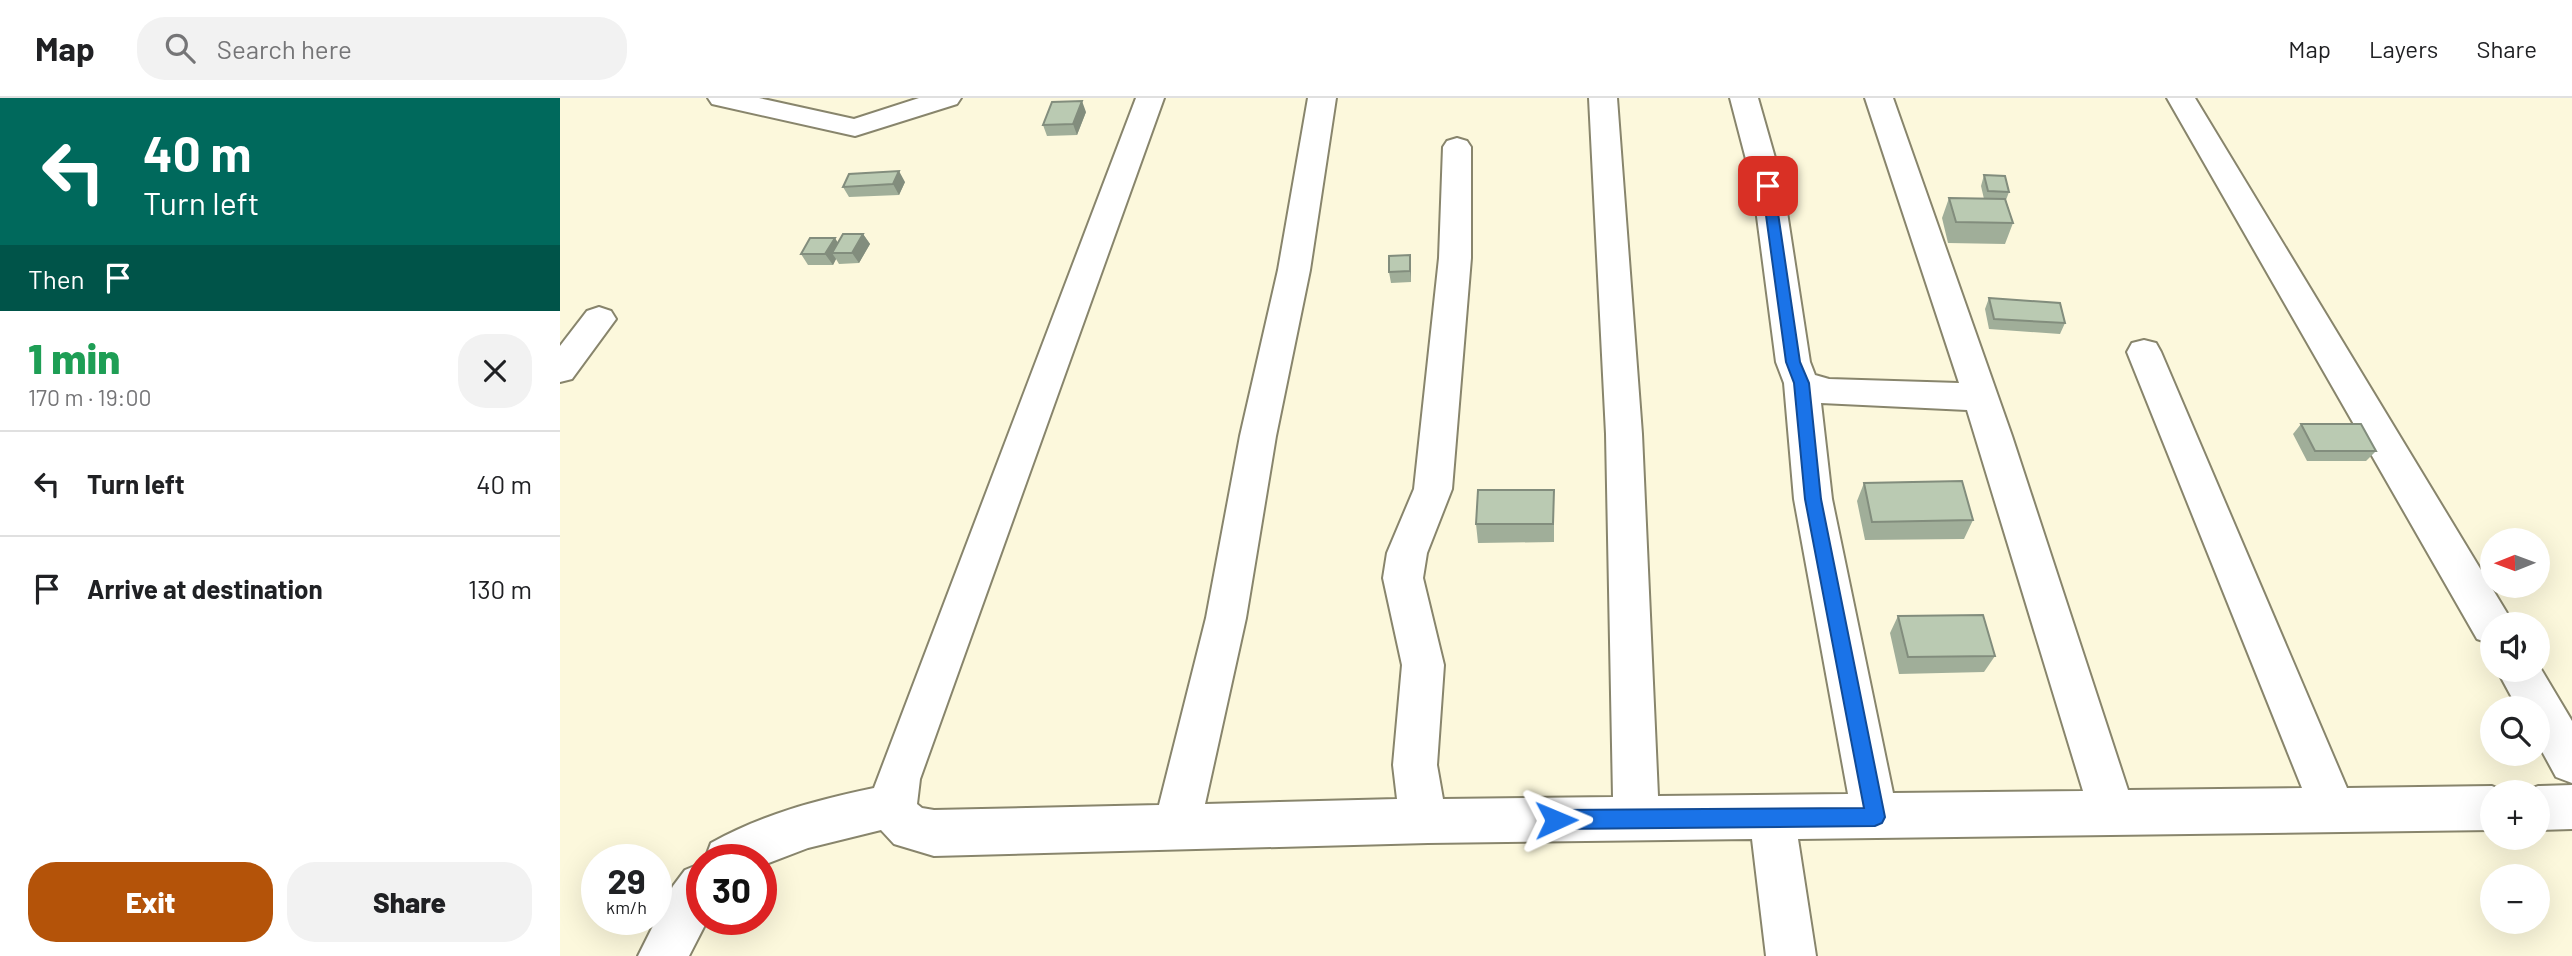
<!DOCTYPE html>
<meta charset="utf-8">
<style>
:root{--surface:#fff;--page:#f2f2f2;--text:#202124;--muted:#757577;--line:#e0e0e0;--accent:#b45309}
body{margin:0;font-family:Barlow,sans-serif;background:var(--page);color:var(--text);height:100vh;display:flex;flex-direction:column;font-size:26px;white-space:nowrap}
*{box-sizing:border-box;margin:0}
p{font-size:23px;color:var(--muted)}
.icon{flex:none;width:38px;height:38px;fill:none;stroke:currentColor;stroke-width:2;stroke-linecap:round;stroke-linejoin:round}
.map{position:relative;flex:1;overflow:hidden}
.sheet{display:flex;flex-direction:column;background:var(--surface);width:560px}
.sheet>*{flex:none}
.top-card{background:#00695c;color:#fff;overflow:hidden}
.needle{width:46px;rotate:269deg}
.controls{position:absolute;left:1920px;top:430px;display:grid;gap:14px}
.controls a{display:grid;place-items:center;width:70px;height:70px;border-radius:50%;background:var(--surface);box-shadow:0 7px 28px #0002;font-size:35px}
.speed{position:absolute;left:21px;top:746px;display:flex;gap:14px;font-size:35px;font-weight:700;text-align:center}
.speed>*{display:grid;place-content:center;width:91px;height:91px;border-radius:50%;background:var(--surface);box-shadow:0 7px 28px #0002;line-height:1}
.speed small{font-size:18px;font-weight:400}
.speed .limit{border:10px solid #d22;background:#fff;color:#111}
.pin{position:absolute;display:grid;place-items:center;width:60px;height:60px;color:#fff;margin:-30px;border-radius:14px;box-shadow:0 4px 10px #0006}
.me{position:absolute;width:77px;margin:-38px;rotate:89deg;stroke-linejoin:round;filter:drop-shadow(0 0 5px #0008)}
.turn{display:flex;align-items:center;gap:24px;height:147px;padding:0 28px;font-size:32px}
.turn .icon{width:91px;height:91px;stroke-width:2.5}
.turn b{display:block;font-size:49px;line-height:60px}
.then{display:flex;align-items:center;height:66px;padding:0 28px;background:#0003;gap:14px;font-size:26px}
.round{display:grid;place-items:center;flex:none;width:74px;height:74px;border-radius:28px;background:var(--page)}
.head{display:flex;align-items:center;justify-content:space-between;height:119px;padding:0 28px}
h1{font-size:42px;font-weight:800;line-height:52px;color:#1e9e55}
.cta{display:flex;gap:14px;margin-top:auto;padding:14px 28px}
.cta a{flex:1;height:80px;border-radius:28px;background:var(--accent);color:#fff;font-size:28px;font-weight:800;line-height:80px;text-align:center}
.cta a+a{background:var(--page);color:var(--text)}
ul{padding:0;list-style:none}
li{display:flex;align-items:center;gap:21px;height:105px;padding:0 28px;border-top:2px solid var(--line)}
li div{flex:1}
li b{display:block;font-size:26px}
li em{font-style:normal}
header{display:flex;align-items:center;gap:42px;box-sizing:border-box;height:98px;padding:0 35px;background:var(--surface);border-bottom:2px solid var(--line)}
header strong{font-size:33px}
nav{display:flex;gap:38px;margin-inline-start:auto;font-size:24px}
.search{width:490px;height:63px;background:var(--page);display:flex;align-items:center;gap:18px;box-sizing:border-box;padding:0 24px;border-radius:28px;color:var(--muted);font-size:26px}
main{display:flex;flex:1;min-height:0}
.map>svg:first-child{display:block}
.lines{fill:none;stroke-linecap:round;stroke-linejoin:round}
.minor-casing{stroke:#88856c;stroke-width:4}
.minor{fill:#fff;fill-rule:evenodd}
.wall{fill:#a0ae99}
.shaded-wall{fill:#828d7d}
.building{fill:#bacab2;stroke:#828d7d;stroke-width:2}
.route{fill:#1a73e8;stroke:#114b97;stroke-width:2}
</style>
<header>
<strong>Map</strong>
<div class="search"><svg class="icon" aria-label="search" viewBox="0 0 24 24"><circle cx="10" cy="10" r="6"/><path d="M15 15l6 6"/></svg>Search here</div>
<nav><a>Map</a><a>Layers</a><a>Share</a></nav>
</header>
<main>
<section class="sheet">
<div class="top-card">
<div class="turn"><svg class="icon" aria-label="left" viewBox="0 0 24 24"><path d="M17 20v-9H6M10 6l-5 5 5 5"/></svg><div><b>40 m</b>Turn left</div></div>
<div class="then">Then<svg class="icon" aria-label="arrive" viewBox="0 0 24 24"><path d="M6 21V4h12l-3 4 3 4H6"/></svg></div>
</div>
<div class="head"><div><h1>1 min</h1><p>170 m · 19:00</p></div><a class="round"><svg class="icon" aria-label="close" viewBox="0 0 24 24"><path d="M6 6l12 12M18 6L6 18"/></svg></a></div>
<ul>
<li><svg class="icon" aria-label="left" viewBox="0 0 24 24"><path d="M17 20v-9H6M10 6l-5 5 5 5"/></svg><div><b>Turn left</b></div><em>40 m</em></li>
<li><svg class="icon" aria-label="arrive" viewBox="0 0 24 24"><path d="M6 21V4h12l-3 4 3 4H6"/></svg><div><b>Arrive at destination</b></div><em>130 m</em></li>
</ul>
<div class="cta"><a>Exit</a><a>Share</a></div>
</section>
<div class="map">
<svg width="2012" height="858" viewBox="0 0 2012 858">
<rect width="100%" height="100%" fill="#fcf8dc"/>
<g class="lines">
<g class="minor-casing">
<path id="minor" d="M148 0H199L294 21 359 0H401L397 6 295 38 152 6Z
M576 0H604L360 681 357 706 362 710 374 712 599 707 646 520 680 338 718 172 748 0H776L750 172 716 338 686 520 645 706 837 701 833 667 842 567 823 480 827 455 854 391 879 160 883 49 887 43 897 40 907 43 911 49V160L892 391 867 455 863 480 884 567 877 667 883 701 1053 699 1046 336 1029 0H1057L1082 336 1098 698 1288 696 1234 401 1224 285 1216 264 1193 88 1170 0H1198L1223 88 1250 264 1255 277 1269 281 1399 285 1305 0H1333L1452 338 1568 692 1742 690 1567 254 1572 245 1584 242 1596 245 1601 254 1787 690 1932 688 1948 695H1932V732L1238 741 1256 858H1206L1192 741 868 745 374 758 334 746 321 732 248 750 201 768V761H145L151 745C203 716 257 702 314 690ZM1261 305 1407 312 1523 693 1333 695 1272 401Z
M1607 0H1635L1947 515 1952 527H1932V546L1917 541Z
M39 209 51 213 56 221 12 281 0 284V248L27 213Z
M1978 566 2012 623V685L1996 679 1978 646V611H1958L1937 572H1978Z
M2012 687V731L1978 732V695L1962 694 1978 688Z
M142 765V821H148L129 858H78L113 788 125 772Z"/>
</g>
<use href="#minor" class="minor"/>
</g>
<path class="wall" d="M526 14 517 37 487 38 483 27Z
M1424 77 1449 94 1446 102 1453 125 1445 146 1388 145 1382 120 1389 100 1424 101 1421 88Z
M345 84 339 97 289 99 283 89Z
M303 136 310 146 299 165 279 166 276 161 273 167H248L241 156Z
M850 157 851 184 831 185 829 174Z
M1429 200 1505 225 1500 236 1429 231 1425 211Z
M1741 326 1816 353 1806 363H1747L1733 336Z
M1304 385 1413 422 1404 441 1305 442 1297 403Z
M994 392V444L918 445 916 426Z
M1338 518 1435 558 1424 574 1339 576 1330 535Z"/>
<path class="shaded-wall" d="M522 3 526 14 517 37 513 26Z
M339 73 345 84 339 97 333 86Z
M303 136 310 146 299 165 292 155Z
M275 140 282 151 272 155 276 161 273 167 265 156Z
M850 157 851 168V184L850 173Z"/>
<path class="building" d="M522 3 513 26 483 27 492 4Z
M339 73 333 86 283 89 289 76Z
M1424 77 1445 78 1449 94 1428 93Z
M1389 100 1445 101 1453 125 1396 124Z
M283 136H303L292 155H272Z
M250 140H275L265 156H241Z
M850 157V173L829 174V158Z
M1429 200 1500 205 1505 225 1434 221Z
M1741 326H1801L1816 353H1755Z
M1402 383 1413 422 1312 424 1304 385Z
M918 392H994L993 426H916Z
M1423 517 1435 558 1348 559 1338 518Z"/>
<path class="route" d="M1208 85 1214 88 1240 264 1249 285 1261 401 1325 719 1322 725 1315 728 996 731 990 728 987 722 990 715 996 712 1304 710 1245 401 1234 285 1226 264 1202 88Z"/>
</svg>
<div class="controls">
<a><svg class="needle" viewBox="-14 -14 28 28"><path d="M0-13l5 13h-10z" fill="#e53935"/><path d="M0 13l5-13h-10z" fill="#757577"/></svg></a>
<a><svg class="icon" aria-label="sound" viewBox="0 0 24 24"><path d="M4 9h4l5-4v14l-5-4H4zM17 9q2 3 0 6"/></svg></a>
<a><svg class="icon" aria-label="search" viewBox="0 0 24 24"><circle cx="10" cy="10" r="6"/><path d="M15 15l6 6"/></svg></a>
<a>+</a>
<a>−</a>
</div>
<div class="speed"><div>29<small>km/h</small></div><div class="limit">30</div></div>
<div class="pin" style="left:1208px;top:88px;background:#d93025"><svg class="icon" aria-label="arrive" viewBox="0 0 24 24"><path d="M6 21V4h12l-3 4 3 4H6"/></svg></div>
<svg class="me" style="left:996px;top:722px" viewBox="-20 -20 40 40"><path d="M0-17L14 15 0 8-14 15z" fill="#1a73e8" stroke="#fff" stroke-width="4"/></svg>
</div>
</main>
